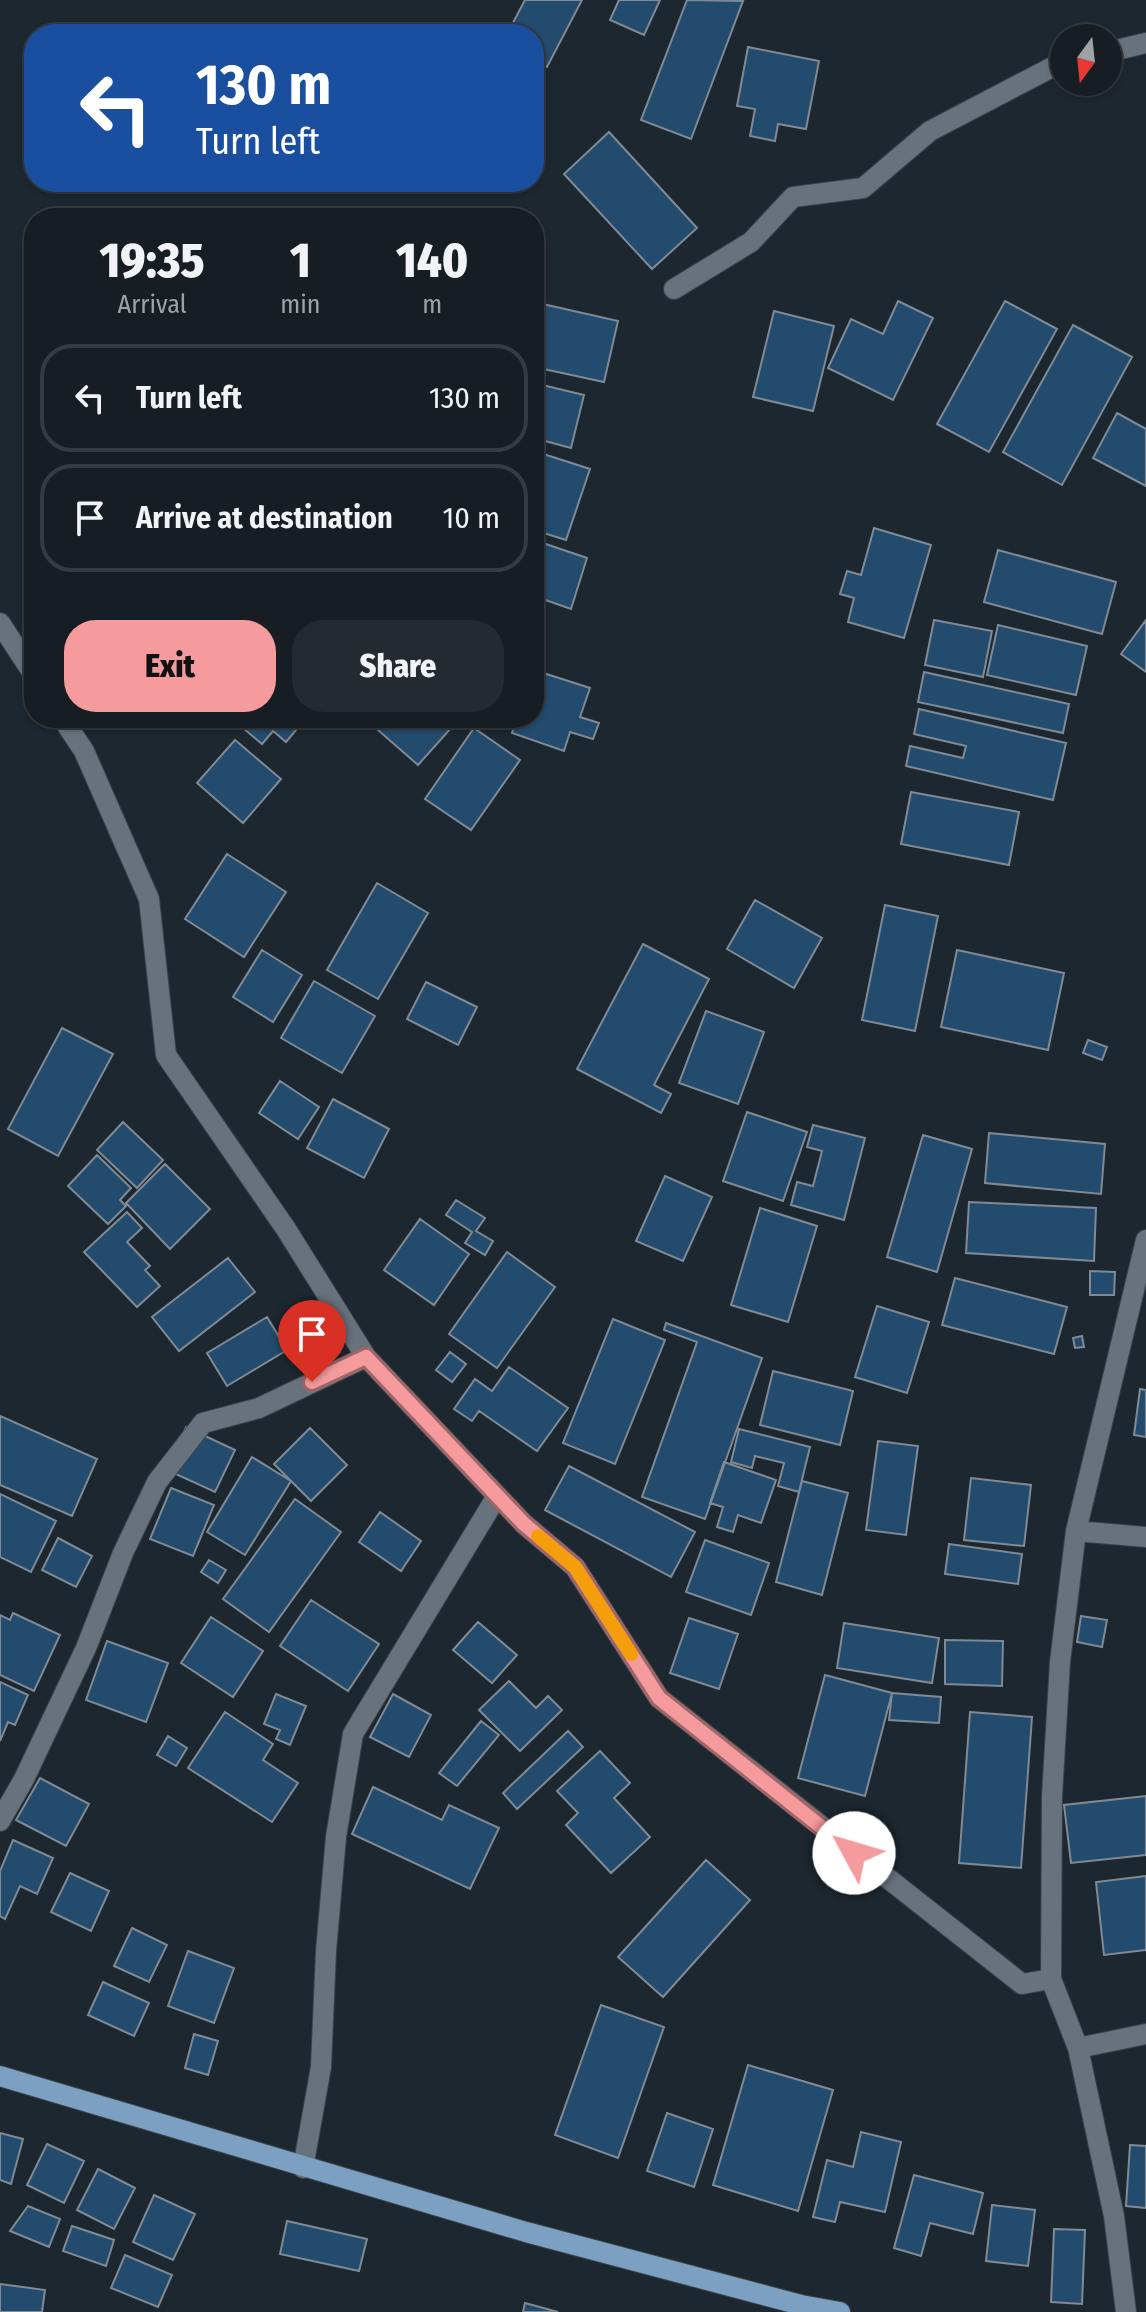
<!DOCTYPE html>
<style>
:root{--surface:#161d23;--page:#232a30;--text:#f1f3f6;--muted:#9ea2a6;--line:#353b41;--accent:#f59b9e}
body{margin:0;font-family:"Fira Sans Condensed",sans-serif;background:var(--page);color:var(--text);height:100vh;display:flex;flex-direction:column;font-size:30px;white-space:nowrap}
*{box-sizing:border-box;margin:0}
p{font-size:26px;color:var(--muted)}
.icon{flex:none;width:44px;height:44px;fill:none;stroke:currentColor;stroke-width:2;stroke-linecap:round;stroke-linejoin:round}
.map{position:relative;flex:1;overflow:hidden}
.side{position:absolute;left:24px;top:208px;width:520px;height:520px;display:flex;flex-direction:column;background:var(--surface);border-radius:32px;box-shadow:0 2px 6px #0004,0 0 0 2px var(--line)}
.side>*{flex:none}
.guide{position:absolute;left:24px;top:24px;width:520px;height:168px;border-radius:32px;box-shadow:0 2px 6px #0004,0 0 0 2px var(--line);background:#1a4fa0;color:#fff;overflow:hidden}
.needle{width:52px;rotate:195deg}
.fabs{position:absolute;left:1050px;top:24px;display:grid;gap:16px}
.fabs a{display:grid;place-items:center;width:72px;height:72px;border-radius:50%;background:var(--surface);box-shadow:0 2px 6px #0004,0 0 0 2px var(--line);font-size:40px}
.pin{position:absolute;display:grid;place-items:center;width:68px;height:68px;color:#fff;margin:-82px -34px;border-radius:50% 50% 50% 0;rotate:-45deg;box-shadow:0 0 8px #0007}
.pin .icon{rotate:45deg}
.me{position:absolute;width:88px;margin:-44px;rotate:309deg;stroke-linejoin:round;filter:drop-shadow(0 0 6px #0008)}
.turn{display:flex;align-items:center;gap:28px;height:168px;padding:0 40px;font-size:36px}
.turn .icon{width:104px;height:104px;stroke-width:2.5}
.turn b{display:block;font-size:56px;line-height:68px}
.eta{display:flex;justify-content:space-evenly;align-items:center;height:136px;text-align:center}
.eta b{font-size:48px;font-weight:800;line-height:56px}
.cta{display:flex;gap:16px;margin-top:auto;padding:16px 40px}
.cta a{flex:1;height:92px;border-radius:32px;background:var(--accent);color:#111;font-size:32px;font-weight:800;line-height:92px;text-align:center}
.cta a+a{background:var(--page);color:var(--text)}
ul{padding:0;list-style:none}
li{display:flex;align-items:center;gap:24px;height:108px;margin:0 16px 12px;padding:0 24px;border:4px solid var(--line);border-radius:32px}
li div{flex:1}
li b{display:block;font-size:30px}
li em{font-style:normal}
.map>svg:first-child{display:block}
.building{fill:#234b6d;stroke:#7f8a95;stroke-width:2}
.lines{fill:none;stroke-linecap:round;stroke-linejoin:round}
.minor-casing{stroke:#3a4249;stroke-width:22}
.major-casing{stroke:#3a4249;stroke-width:22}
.minor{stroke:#67727d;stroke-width:20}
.major{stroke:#7ba0c2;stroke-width:20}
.route-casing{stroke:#9f6567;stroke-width:20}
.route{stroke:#f59b9e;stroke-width:14}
.slow{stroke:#f59e0b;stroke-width:14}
</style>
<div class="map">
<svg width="1146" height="2312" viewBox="0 0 1146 2312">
<rect width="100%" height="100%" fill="#1d272f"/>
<path class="building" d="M525 0H582L547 67 534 60V34H507Z
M619 0H660L644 35 610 20Z
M687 0 743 1 691 139 641 120Z
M748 47 819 61 806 129 778 124 775 141 750 136 755 109 737 106Z
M609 132 697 228 652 269 564 174Z
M898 301 933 318 893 400 828 368 851 319 883 334Z
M1005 301 1057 329 989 452 937 424Z
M534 302 618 321 604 382 534 367Z
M774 311 834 326 813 411 753 397Z
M1073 325 1132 357 1062 485 1003 452Z
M534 383 584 395 571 448 534 438Z
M1117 413 1146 429V486L1093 458Z
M534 451 590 469 566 540 534 530Z
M874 528 931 545 904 638 848 622 854 598 840 594 847 571 861 575Z
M534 540 587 558 571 609 534 596Z
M998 550 1116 582 1102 634 984 602Z
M934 620 992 631 983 677 925 665Z
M1146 620V672L1121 654Z
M998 625 1087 646 1076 695 987 675Z
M534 670 590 688 580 717 599 723 593 739 570 732 564 751 512 733 517 718H534Z
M924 672 1069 704 1063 733 918 702Z
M919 709 1066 743 1053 800 906 766 910 746 963 758 966 746 914 734Z
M231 718H306L286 742 273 731 262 744Z
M376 718H460L418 765 371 724Z
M474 728 520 760 471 830 425 799Z
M235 740 281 779 243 823 197 783Z
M911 792 1019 812 1009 865 901 844Z
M227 854 286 892 244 957 185 919Z
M377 883 428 913 378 999 327 970Z
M755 900 822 938 794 988 727 949Z
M885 905 938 916 915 1031 862 1020Z
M643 944 709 979 654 1085 671 1094 661 1113 577 1069Z
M262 950 302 975 273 1022 233 997Z
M957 950 1064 973 1048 1050 941 1027Z
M314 981 375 1016 342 1073 281 1038Z
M426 982 477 1007 458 1045 407 1019Z
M706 1011 764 1032 738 1104 679 1083Z
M62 1028 113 1054 58 1156 8 1129Z
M1088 1040 1107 1047 1102 1060 1083 1053Z
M280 1081 319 1107 298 1139 259 1113Z
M333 1099 389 1129 364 1178 307 1148Z
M747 1112 807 1132 783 1201 723 1181Z
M123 1122 163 1160 137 1188 97 1150Z
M813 1125 865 1138 844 1220 791 1205 797 1182 813 1186 822 1151 807 1147Z
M989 1133 1105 1144 1101 1194 985 1183Z
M923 1135 972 1149 937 1272 887 1257Z
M97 1155 131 1188 120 1200 126 1206 108 1224 68 1186Z
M165 1164 210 1209 170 1249 126 1203Z
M665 1176 712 1197 683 1261 636 1241Z
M456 1200 485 1218 476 1231 493 1241 485 1255 465 1243 472 1232 446 1215Z
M969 1202 1096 1208 1094 1261 966 1253Z
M760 1208 817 1226 788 1322 731 1305Z
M127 1212 142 1228 127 1242 150 1266 145 1270 160 1286 137 1307 84 1252Z
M420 1219 469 1254 434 1305 384 1270Z
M507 1252 555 1287 497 1368 449 1334Z
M228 1258 255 1292 179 1351 152 1317Z
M1090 1271 1115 1272 1114 1295H1090Z
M955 1278 1067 1307 1054 1354 942 1325Z
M877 1306 929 1322 907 1393 855 1377Z
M267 1317 287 1350 227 1386 207 1353Z
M613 1319 665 1340 615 1464 563 1443Z
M666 1323 762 1358 705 1519 642 1497 697 1342 664 1330Z
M1082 1336 1084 1347 1075 1348 1073 1338Z
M450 1352 466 1364 452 1382 436 1370Z
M509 1367 568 1408 537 1451 479 1411 472 1421 454 1409 475 1379 492 1391Z
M773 1371 853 1391 840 1445 760 1425Z
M1140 1389 1146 1390V1437L1134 1435Z
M0 1416 97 1459 72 1516 0 1485Z
M186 1427 235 1450 215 1492 167 1470Z
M310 1428 347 1465 311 1501 274 1464Z
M739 1429 810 1447 799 1492 778 1486 784 1463 755 1456 752 1468 731 1462Z
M878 1441 918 1446 906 1535 866 1530Z
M252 1457 291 1481 245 1555 207 1532Z
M724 1462 776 1480 761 1523 738 1515 733 1532 717 1527 723 1507 710 1503Z
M569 1466 695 1532 671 1577 545 1510Z
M971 1478 1031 1485 1024 1546 964 1540Z
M802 1481 848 1493 822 1595 776 1582Z
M171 1488 214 1505 193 1556 150 1539Z
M0 1494 56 1521 31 1572 0 1557Z
M295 1499 341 1532 269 1632 223 1599Z
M380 1512 421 1541 401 1571 359 1542Z
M58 1538 92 1556 76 1587 42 1570Z
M705 1540 769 1563 751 1615 686 1592Z
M949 1544 1022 1554 1018 1584 945 1574Z
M209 1560 226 1570 218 1583 201 1572Z
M311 1600 379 1644 348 1691 280 1646Z
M13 1613 60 1635 34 1691 0 1675V1615L10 1620Z
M1081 1616 1107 1620 1102 1647 1077 1642Z
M211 1617 263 1651 233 1697 181 1663Z
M689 1618 738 1634 719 1689 670 1673Z
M478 1622 517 1655 492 1683 453 1650Z
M844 1623 939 1638 932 1683 837 1668Z
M945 1640 1003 1641 1002 1686 945 1684Z
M107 1641 168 1663 146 1722 86 1700Z
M825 1675 892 1693 865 1796 798 1778Z
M509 1681 536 1708 548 1696 562 1710 520 1751 479 1710Z
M0 1682 28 1695 15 1725 8 1722 0 1741Z
M892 1693 941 1697 939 1723 889 1720Z
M276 1694 306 1706 290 1745 276 1739 280 1730 264 1724Z
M393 1694 431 1715 409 1757 370 1737Z
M225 1712 273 1744 263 1760 298 1783 272 1822 188 1768Z
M970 1712 1032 1717 1021 1868 959 1863Z
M481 1721 499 1735 457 1786 439 1773Z
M568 1731 583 1747 517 1809 503 1793Z
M168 1736 187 1748 176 1766 157 1755Z
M600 1751 630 1783 614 1798 650 1837 611 1873 566 1825 578 1813 557 1791Z
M40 1778 89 1804 66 1846 16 1820Z
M373 1787 442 1820 449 1805 499 1828 470 1889 352 1834Z
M1146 1796V1855L1071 1863 1064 1805Z
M13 1840 53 1858 37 1894 20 1886 5 1919 0 1916V1871Z
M706 1860 750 1900 663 1997 618 1957Z
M70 1873 109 1891 91 1931 51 1912Z
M1146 1876V1950L1104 1955 1096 1882Z
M132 1928 167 1945 149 1982 114 1966Z
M188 1951 234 1968 214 2023 168 2006Z
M103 1982 149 2003 134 2036 88 2015Z
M601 2005 664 2027 618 2158 555 2135Z
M194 2034 218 2041 208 2075 185 2068Z
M748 2065 833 2090 798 2211 713 2185Z
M667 2113 713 2129 694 2187 647 2171Z
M861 2132 901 2142 885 2212 840 2202 835 2222 813 2217 827 2160 853 2167Z
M0 2133 23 2139 11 2184 0 2180Z
M47 2144 84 2161 64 2203 27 2185Z
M1130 2145 1146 2146V2208L1126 2206Z
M98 2169 135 2188 114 2229 77 2210Z
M914 2175 983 2193 973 2234 930 2223 921 2256 894 2248Z
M154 2195 195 2214 173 2260 133 2242Z
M992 2205 1035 2210 1028 2266 986 2261Z
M28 2206 60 2219 49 2247 10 2231Z
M287 2221 367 2239 359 2271 280 2254Z
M72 2226 114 2240 106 2266 63 2251Z
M1054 2229 1085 2230 1082 2304 1051 2302Z
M125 2255 172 2275 158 2307 111 2288Z
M0 2284 45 2290 42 2312H0Z
M525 2303 558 2312H523Z"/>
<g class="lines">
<g class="minor-casing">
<path id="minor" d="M1108 52 1146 43
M674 289 751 242 793 197 863 188 930 131 1064 61
M0 623 34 675
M62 718 84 751 149 899 166 1055 286 1229 366 1357 524 1524 575 1567 659 1698 1022 1984 1051 1979
M1076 1531 1146 1537
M0 1821 24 1779 86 1648 123 1553 157 1482 203 1423 259 1408 366 1357
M1078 2048 1146 2034
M303 2168 321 2067 326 1951 336 1837 353 1734 497 1496
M1126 2312 1114 2216 1078 2048 1051 1979 1052 1796 1060 1662 1076 1531 1146 1240"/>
</g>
<g class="major-casing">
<path id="major" d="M0 2076 526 2232 801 2305 840 2312"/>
</g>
<use href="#minor" class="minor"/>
<use href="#major" class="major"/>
</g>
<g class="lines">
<g class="route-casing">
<path id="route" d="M312 1382 366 1357 524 1524 575 1567 659 1698 854 1853"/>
</g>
<use href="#route" class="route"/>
<path class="slow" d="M538 1536 575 1567 631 1654"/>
</g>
</svg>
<div class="fabs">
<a><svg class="needle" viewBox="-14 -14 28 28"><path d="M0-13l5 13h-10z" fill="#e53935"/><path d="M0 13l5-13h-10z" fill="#9ea2a6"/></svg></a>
</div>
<div class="pin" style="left:312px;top:1382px;background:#d93025"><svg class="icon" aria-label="arrive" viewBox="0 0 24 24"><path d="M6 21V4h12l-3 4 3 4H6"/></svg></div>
<svg class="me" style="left:854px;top:1853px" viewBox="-20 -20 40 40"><circle r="19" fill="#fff"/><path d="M0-13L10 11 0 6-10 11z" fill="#f59b9e"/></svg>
<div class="guide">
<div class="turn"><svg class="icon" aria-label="left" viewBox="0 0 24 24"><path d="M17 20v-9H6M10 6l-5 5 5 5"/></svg><div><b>130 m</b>Turn left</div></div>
</div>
<section class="side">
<div class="eta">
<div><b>19:35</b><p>Arrival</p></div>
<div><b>1</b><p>min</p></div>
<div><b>140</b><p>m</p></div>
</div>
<ul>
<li><svg class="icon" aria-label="left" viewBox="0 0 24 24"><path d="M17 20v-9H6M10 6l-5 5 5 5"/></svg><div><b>Turn left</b></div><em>130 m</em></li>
<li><svg class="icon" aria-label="arrive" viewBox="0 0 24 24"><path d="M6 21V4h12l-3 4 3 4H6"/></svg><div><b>Arrive at destination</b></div><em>10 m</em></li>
</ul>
<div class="cta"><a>Exit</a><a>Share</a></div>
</section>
</div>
